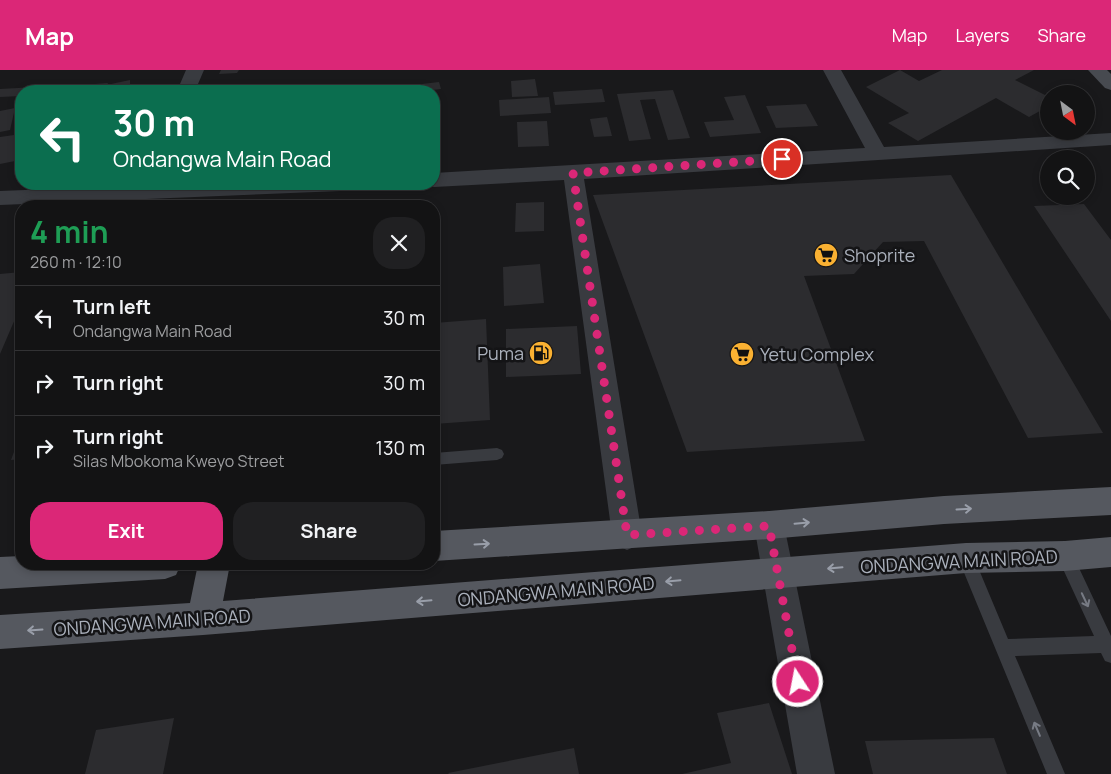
<!DOCTYPE html>
<meta charset="utf-8">
<style>
:root{--surface:#131314;--page:#202022;--text:#f1f3f6;--muted:#9d9ea0;--line:#323234;--accent:#db2777}
body{margin:0;font-family:Manrope,sans-serif;background:var(--page);color:var(--text);height:100vh;display:flex;flex-direction:column;font-size:19px;white-space:nowrap}
*{box-sizing:border-box;margin:0}
p{font-size:16px;color:var(--muted)}
.icon{flex:none;width:28px;height:28px;fill:none;stroke:currentColor;stroke-width:2;stroke-linecap:round;stroke-linejoin:round}
.map{position:relative;flex:1;overflow:hidden}
.sheet{position:absolute;left:15px;top:130px;width:425px;height:370px;display:flex;flex-direction:column;background:var(--surface);border-radius:20px;box-shadow:0 2px 8px #0003,0 0 0 1px var(--line)}
.sheet>*{flex:none}
.guide{position:absolute;left:15px;top:15px;width:425px;height:105px;border-radius:20px;box-shadow:0 2px 8px #0003,0 0 0 1px var(--line);background:#0b6e4f;color:#fff;overflow:hidden}
.needle{width:32px;rotate:148deg}
.tools{position:absolute;left:1040px;top:15px;display:grid;gap:10px}
.tools a{display:grid;place-items:center;width:55px;height:55px;border-radius:50%;background:var(--surface);box-shadow:0 2px 8px #0003,0 0 0 1px var(--line);font-size:25px}
.pin{position:absolute;display:grid;place-items:center;width:42px;height:42px;color:#fff;margin:-21px;border:2px solid #fff;border-radius:50%;box-shadow:0 1px 5px #0007}
.me{position:absolute;width:55px;margin:-28px;rotate:349deg;stroke-linejoin:round;filter:drop-shadow(0 0 4px #0008)}
.turn{display:flex;align-items:center;gap:18px;height:105px;padding:0 15px;font-size:22px}
.turn .icon{width:65px;height:65px;stroke-width:2.5}
.turn b{display:block;font-size:35px;line-height:42px}
.round{display:grid;place-items:center;flex:none;width:52px;height:52px;border-radius:20px;background:var(--page)}
.overview{display:flex;align-items:center;justify-content:space-between;height:85px;padding:0 15px}
h1{font-size:30px;font-weight:700;line-height:38px;color:#1e9e55}
.button{display:flex;gap:10px;margin-top:auto;padding:10px 15px}
.button a{flex:1;height:58px;border-radius:20px;background:var(--accent);color:#fff;font-size:20px;font-weight:700;line-height:58px;text-align:center}
.button a+a{background:var(--page);color:var(--text)}
ul{padding:0;list-style:none}
li{display:flex;align-items:center;gap:15px;height:65px;padding:0 15px;border-top:1px solid var(--line)}
li div{flex:1}
li b{display:block;font-size:19px}
li em{font-style:normal}
header{display:flex;align-items:center;gap:30px;box-sizing:border-box;height:70px;padding:0 25px;background:var(--accent);color:#fff}
header strong{font-size:24px}
nav{display:flex;gap:28px;margin-inline-start:auto;font-size:18px}
.map>svg:first-child{display:block}
.building{fill:#2c2c2f}
.lines{fill:none;stroke-linecap:round;stroke-linejoin:round}
.lane{fill:#393b40;fill-rule:evenodd}
.street{fill:#393b40;fill-rule:evenodd}
.secondary{fill:#474a50;fill-rule:evenodd}
.primary{fill:#55585f;fill-rule:evenodd}
.oneway{stroke:#999ea9}
.oneway2{stroke:#777b84}
.route{stroke:#db2777;stroke-width:9;stroke-dasharray:0 16.2}
.labels{text-anchor:middle;dominant-baseline:central;stroke-width:5;stroke-linejoin:round;paint-order:stroke}
.poi-label{font-size:18px;fill:#aab0bb;stroke:#141416;text-anchor:start}
.street-label{font-size:18px;fill:#aab0bb;stroke:#141416}
</style>
<header>
<strong>Map</strong>
<nav><a>Map</a><a>Layers</a><a>Share</a></nav>
</header>
<div class="map">
<svg width="1111" height="704" viewBox="0 0 1111 704">
<rect width="100%" height="100%" fill="#19191b"/>
<path class="building" d="M221 0H239L237 3 219 4Z
M900 0 919 11 942 0H1034L1015 10 1049 27V36L1029 47 996 28 918 71 888 53 909 43 866 17Z
M535 9 538 26 512 27 511 11Z
M130 10V16L144 14V21H110L111 14Z
M439 12 441 19 424 21 422 14Z
M108 13 104 21H77L80 15Z
M54 16 51 21H21V26L0 27V19Z
M602 19 605 32 555 35 553 22Z
M673 20 690 68 668 70 655 29 640 30 651 69 629 71 617 24Z
M745 25 761 63 710 67 704 52 734 50 724 27Z
M549 27 551 43 500 46 499 30Z
M806 34 818 56 776 58 766 36Z
M15 38 10 60 0 62V41Z
M607 47 612 66 594 67 590 49Z
M547 51 549 76 518 77 517 52Z
M21 64 15 91 0 94V67Z
M951 105 1103 363 1028 368 924 171 883 172 854 204 804 206 865 371 687 382 593 125Z
M544 132V161L515 162 516 133Z
M1084 134 1111 170V251L1034 136Z
M540 194 544 233 504 236 503 197Z
M21 202V235L0 284V204Z
M486 249 490 350 434 354V253Z
M577 256 581 304 506 307V259Z
M21 363V389L11 390Z
M769 633 792 704H682L731 693 717 643Z
M174 648 163 704H85L96 660Z
M994 668 1007 704H873L865 671Z
M574 678 579 704H449L448 703Z"/>
<g class="lines">
<path class="lane" d="M497 378 502 380 504 384 502 388 497 390 434 395V383Z
M1065 478 1071 481 1111 566V593L1105 591 1101 583 1015 586 1065 704H1047L958 488 960 483 966 480 972 483 1008 569 1094 566 1057 486 1059 481Z"/>
<path class="street" d="M186 0H204L195 21H177Z
M823 0H841L884 77 1111 63V75L584 109 642 465 638 475 627 480 616 475 612 465 564 110 434 117 426 114H434V103L865 78Z
M175 114H351L347 119 340 121 0 135V121Z
M769 441 780 445 784 455 835 704H797L754 455 758 445Z"/>
<path class="secondary" d="M1088 0H1107L1111 4V20L1105 18Z"/>
<path class="primary" d="M1111 417V445L944 454 769 469 434 491V461L769 441 944 426Z
M1111 467V497L1065 501 966 503 203 565 0 579V545L190 533 198 494H230L223 531 966 473 1065 471Z
M21 486V494H181L176 505 165 509 0 519V487Z"/>
</g>
<defs><path id="oneway-shaft" d="M-6 0H5M1.5-3L5.5 0L1.5 3" fill="none" stroke-width="1.6" stroke-linecap="round" stroke-linejoin="round" transform="scale(1.25)"/></defs>
<g class="oneway">
<use href="#oneway-shaft" transform="translate(964 439) rotate(-3)"/>
<use href="#oneway-shaft" transform="translate(802 453) rotate(-5)"/>
<use href="#oneway-shaft" transform="translate(482 474) rotate(-3)"/>
<use href="#oneway-shaft" transform="translate(835 498) rotate(175)"/>
<use href="#oneway-shaft" transform="translate(673 511) rotate(175)"/>
<use href="#oneway-shaft" transform="translate(424 531) rotate(175)"/>
<use href="#oneway-shaft" transform="translate(35 560) rotate(176)"/>
</g>
<g class="oneway2">
<use href="#oneway-shaft" transform="translate(1085 530) rotate(65)"/>
<use href="#oneway-shaft" transform="translate(1037 659) rotate(-113)"/>
</g>
<g class="lines">
<path class="route" d="M782 89 573 103 627 465 769 456 798 612"/>
</g>
<defs>
<g id="supermarket-disc" transform="scale(1.25)"><circle r="9.5" fill="#fab132" stroke="#141416"/><path d="M-6-5.5h2.5l.6 2H6L4.5 2H-2.5L-4.4-4H-6ZM-1.5 3.2a1.3 1.3 0 1 0 .1 0ZM3 3.2a1.3 1.3 0 1 0 .1 0Z" fill="#111"/></g>
<g id="fuel-disc" transform="scale(1.25)"><circle r="9.5" fill="#fab132" stroke="#141416"/><path d="M-5.5-6h7V0h2V4h1.3V-2.5L3-4.5l.8-.8L6-3V5H2.5V1h-1V6h-7ZM-4.2-4.7v3.2H.2V-4.7Z" fill="#111"/></g>
</defs>
<g fill-rule="evenodd">
<use href="#supermarket-disc" x="826" y="185"/>
<use href="#fuel-disc" x="541" y="283"/>
<use href="#supermarket-disc" x="742" y="284"/>
</g>
<g class="labels">
<g class="poi-label">
<text x="844" y="185">Shoprite</text>
<text x="524" y="283" text-anchor="end">Puma</text>
<text x="760" y="284">Yetu Complex</text>
</g>
<g class="street-label">
<text transform="translate(959 491) rotate(-3)">ONDANGWA MAIN ROAD</text>
<text transform="translate(556 521) rotate(-5)">ONDANGWA MAIN ROAD</text>
<text transform="translate(152 552) rotate(-4)">ONDANGWA MAIN ROAD</text>
</g>
</g>
</svg>
<div class="tools">
<a><svg class="needle" viewBox="-14 -14 28 28"><path d="M0-13l5 13h-10z" fill="#e53935"/><path d="M0 13l5-13h-10z" fill="#9d9ea0"/></svg></a>
<a><svg class="icon" aria-label="search" viewBox="0 0 24 24"><circle cx="10" cy="10" r="6"/><path d="M15 15l6 6"/></svg></a>
</div>
<div class="pin" style="left:782px;top:89px;background:#d93025"><svg class="icon" aria-label="arrive" viewBox="0 0 24 24"><path d="M6 21V4h12l-3 4 3 4H6"/></svg></div>
<svg class="me" style="left:798px;top:612px" viewBox="-20 -20 40 40"><circle r="17" fill="#db2777" stroke="#fff" stroke-width="3"/><path d="M0-11L8 9 0 5-8 9z" fill="#fff"/></svg>
<div class="guide">
<div class="turn"><svg class="icon" aria-label="left" viewBox="0 0 24 24"><path d="M17 20v-9H6M10 6l-5 5 5 5"/></svg><div><b>30 m</b>Ondangwa Main Road</div></div>
</div>
<section class="sheet">
<div class="overview"><div><h1>4 min</h1><p>260 m · 12:10</p></div><a class="round"><svg class="icon" aria-label="close" viewBox="0 0 24 24"><path d="M6 6l12 12M18 6L6 18"/></svg></a></div>
<ul>
<li><svg class="icon" aria-label="left" viewBox="0 0 24 24"><path d="M17 20v-9H6M10 6l-5 5 5 5"/></svg><div><b>Turn left</b><p>Ondangwa Main Road</p></div><em>30 m</em></li>
<li><svg class="icon" aria-label="right" viewBox="0 0 24 24"><path d="M7 20v-9h11M14 6l5 5-5 5"/></svg><div><b>Turn right</b></div><em>30 m</em></li>
<li><svg class="icon" aria-label="right" viewBox="0 0 24 24"><path d="M7 20v-9h11M14 6l5 5-5 5"/></svg><div><b>Turn right</b><p>Silas Mbokoma Kweyo Street</p></div><em>130 m</em></li>
</ul>
<div class="button"><a>Exit</a><a>Share</a></div>
</section>
</div>
